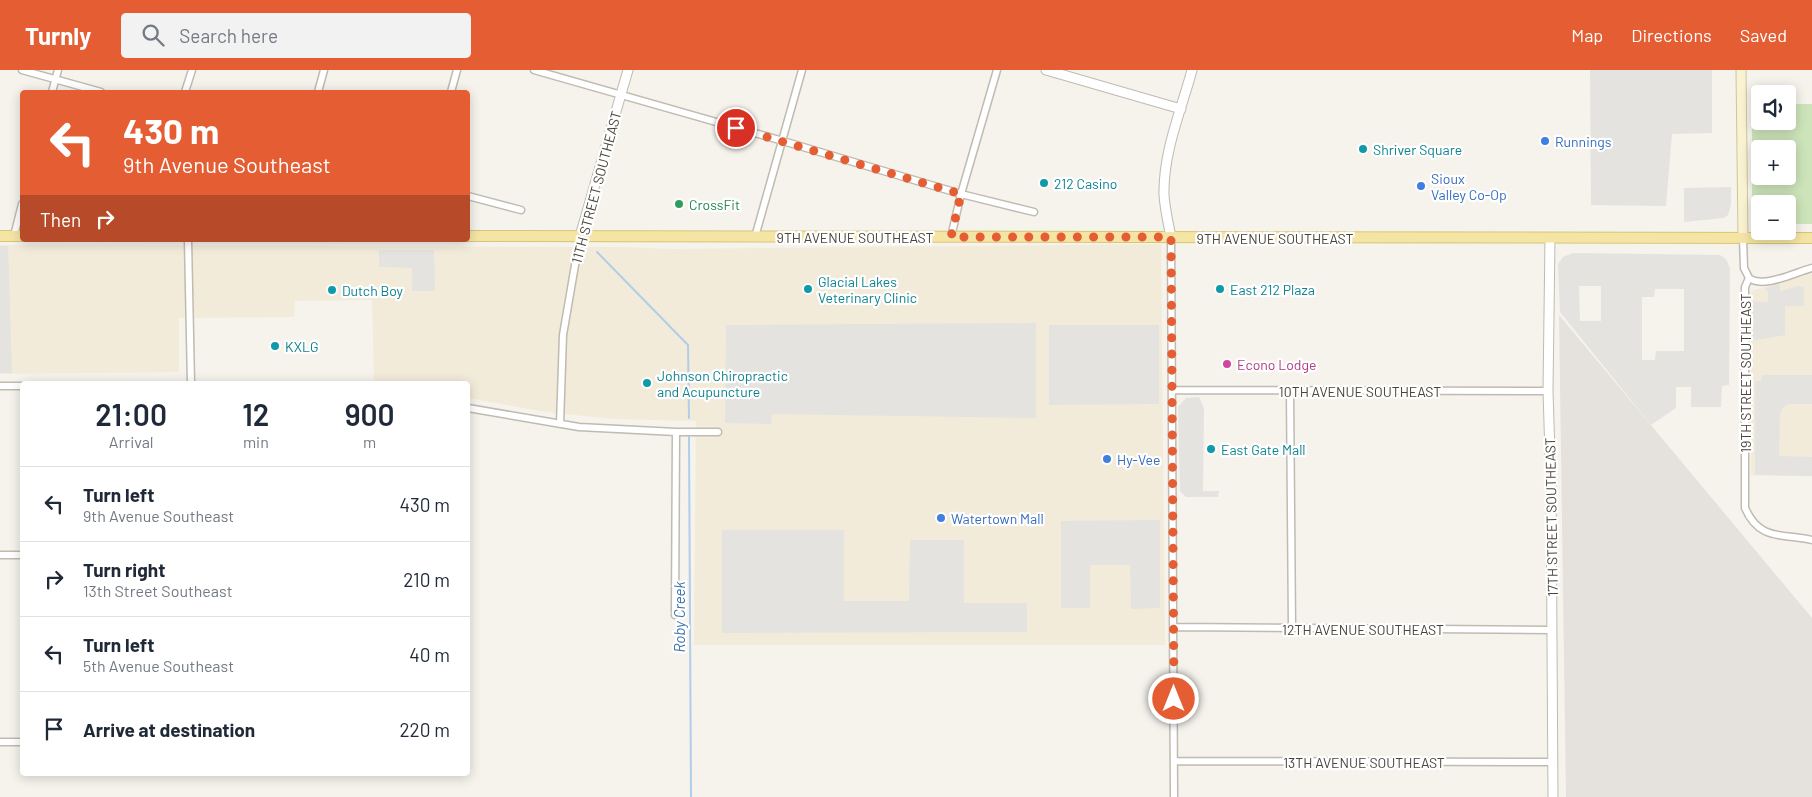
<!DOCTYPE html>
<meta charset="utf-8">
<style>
:root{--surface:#fff;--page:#f2f2f3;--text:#1f2937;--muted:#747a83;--line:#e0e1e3;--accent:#e55d33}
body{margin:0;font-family:Barlow,sans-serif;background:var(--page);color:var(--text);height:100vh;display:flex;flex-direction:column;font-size:19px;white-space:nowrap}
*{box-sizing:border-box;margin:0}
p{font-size:16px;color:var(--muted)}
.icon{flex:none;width:28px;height:28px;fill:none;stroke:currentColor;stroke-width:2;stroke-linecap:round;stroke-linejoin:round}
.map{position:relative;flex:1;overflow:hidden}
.panel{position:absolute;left:20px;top:311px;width:450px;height:395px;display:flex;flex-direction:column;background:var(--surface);border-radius:5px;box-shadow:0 2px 12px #0003}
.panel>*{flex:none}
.top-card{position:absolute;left:20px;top:20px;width:450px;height:152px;border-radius:5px;box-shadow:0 2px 12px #0003;background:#e55d33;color:#fff;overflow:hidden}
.fabs{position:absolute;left:1751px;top:15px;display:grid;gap:10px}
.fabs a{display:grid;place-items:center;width:45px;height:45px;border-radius:5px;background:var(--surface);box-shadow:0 2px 12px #0003;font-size:25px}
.pin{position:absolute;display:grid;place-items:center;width:42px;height:42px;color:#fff;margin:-21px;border:2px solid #fff;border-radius:50%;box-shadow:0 1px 5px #0007}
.me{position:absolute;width:55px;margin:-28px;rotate:0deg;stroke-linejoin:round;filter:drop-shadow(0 0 4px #0008)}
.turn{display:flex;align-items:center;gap:18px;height:105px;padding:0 20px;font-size:22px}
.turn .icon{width:65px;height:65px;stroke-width:2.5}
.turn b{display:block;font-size:35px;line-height:42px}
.then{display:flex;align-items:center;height:48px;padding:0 20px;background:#0003;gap:10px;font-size:19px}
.eta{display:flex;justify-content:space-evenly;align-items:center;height:85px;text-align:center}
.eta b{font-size:30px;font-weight:600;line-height:35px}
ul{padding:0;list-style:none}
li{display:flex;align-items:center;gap:15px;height:75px;padding:0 20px;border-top:1px solid var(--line)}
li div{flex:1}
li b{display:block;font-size:19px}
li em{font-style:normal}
header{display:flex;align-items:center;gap:30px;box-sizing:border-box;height:70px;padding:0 25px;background:var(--accent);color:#fff}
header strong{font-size:24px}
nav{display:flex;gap:28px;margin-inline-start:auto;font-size:18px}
.search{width:350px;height:45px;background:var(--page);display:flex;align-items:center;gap:12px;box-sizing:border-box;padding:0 18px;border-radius:5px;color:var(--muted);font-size:19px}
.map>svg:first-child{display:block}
.commercial{fill:#f3ebda}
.industrial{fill:#e5e2dd}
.green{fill:#cde4ba;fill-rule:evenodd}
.parking{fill:#e4e3e0;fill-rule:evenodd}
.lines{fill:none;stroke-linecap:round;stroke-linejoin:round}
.stream{stroke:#b0cdea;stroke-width:2}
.minor-casing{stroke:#bfbbb0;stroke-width:9}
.tertiary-casing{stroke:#bfbbb0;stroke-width:11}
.secondary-casing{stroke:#ccc59f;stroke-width:11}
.primary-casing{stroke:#d9c476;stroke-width:12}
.minor{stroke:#fff;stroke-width:6}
.tertiary{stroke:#fff;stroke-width:9}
.secondary{stroke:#faf3d1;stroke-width:9}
.primary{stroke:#f5e5a5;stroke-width:10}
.route{stroke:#e55d33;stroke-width:9;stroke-dasharray:0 16.2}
.shop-dot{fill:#3f7fe0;stroke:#fff;stroke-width:2}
.culture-dot{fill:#0f9aa8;stroke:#fff;stroke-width:2}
.leisure-dot{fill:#2e9e5b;stroke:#fff;stroke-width:2}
.hotel-dot{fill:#d1479c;stroke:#fff;stroke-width:2}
.labels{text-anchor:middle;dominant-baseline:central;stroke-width:4.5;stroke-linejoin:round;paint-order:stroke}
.shop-label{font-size:14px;fill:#366cbe;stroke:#fff;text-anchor:start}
.culture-label{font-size:14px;fill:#0d838f;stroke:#fff;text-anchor:start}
.street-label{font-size:14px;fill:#49443a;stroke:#fff}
.leisure-label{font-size:14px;fill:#27864d;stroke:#fff;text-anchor:start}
.hotel-label{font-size:14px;fill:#b23c85;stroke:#fff;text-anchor:start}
.water-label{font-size:15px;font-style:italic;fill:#3d73ab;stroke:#fff}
</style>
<header>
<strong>Turnly</strong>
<div class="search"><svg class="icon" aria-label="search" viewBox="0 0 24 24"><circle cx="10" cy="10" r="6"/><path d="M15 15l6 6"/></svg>Search here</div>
<nav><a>Map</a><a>Directions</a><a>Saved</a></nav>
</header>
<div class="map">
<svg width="1812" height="727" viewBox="0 0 1812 727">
<rect width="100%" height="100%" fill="#f5f3ec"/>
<path class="commercial" d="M1161 174 1165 575H694L696 351 613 349 546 342 468 328V314L374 312 372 230 295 231 294 247 179 248V302L0 304V175L622 177 672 179Z
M1812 204V406L1751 405V221Z"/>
<path class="industrial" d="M1559 245 1812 548V727H1566Z"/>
<path class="green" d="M1752 34H1760V51H1788V34H1812V154H1788V134H1760V143L1755 136 1752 125ZM1760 79H1788V106H1760Z"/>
<path class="parking" d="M1590 0H1712V63L1672 64 1666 136 1591 135Z
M1731 117V135L1728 145 1724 148 1684 152V118Z
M0 176H8L12 303H0Z
M379 180H434L435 221H412V198L379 197Z
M1573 183 1720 185 1726 189 1730 198 1729 315 1722 316 1721 337H1691V317H1676V338L1651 355 1560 242 1558 194 1563 187ZM1579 216H1601V251H1580ZM1655 219H1684V281H1656L1655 290H1642V227H1654Z
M1780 214V221H1782L1798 216 1804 217V236H1785V265L1751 271V231L1768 232V222L1765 218Z
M1036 253V348L772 344 771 354 725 353 726 255Z
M1049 255H1159V334L1049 335Z
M1762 305H1812V334H1789L1782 338 1780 346 1779 386 1812 387V406L1755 405V311H1761Z
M1199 327 1204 338 1203 421H1219L1218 427H1186L1180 421 1178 337 1186 328Z
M1160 450V538L1131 539 1130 495H1090V538H1061V451Z
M722 460H844V531H909L910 470H964V533H1027V562L722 563Z"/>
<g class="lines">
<path class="stream" d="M597 182 688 275 689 348
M689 367 691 727"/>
<g class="minor-casing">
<path id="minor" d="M22 0 101 22
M534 0 783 71 961 124 1034 142
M52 22 58 0
M185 22 192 0
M318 22 324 0
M451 22 457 0
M468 126 521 140
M14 166 22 134
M755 167 802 0
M951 167 961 124 997 0
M1171 167 1174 727
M1743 168 1744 198 1749 208
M188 170 191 314
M1749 208 1745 217V438C1760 472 1783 463 1812 470
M1749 208C1763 219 1796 202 1812 198
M0 316H22
M1172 320 1548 321
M1290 321 1292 558
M468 338 579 357 676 362H718
M560 354 563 265 580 166
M0 485H22
M675 545 676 362
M1174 557 1552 560
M0 672H22
M1175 691 1552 692"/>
</g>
<g class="tertiary-casing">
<path id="tertiary" d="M1046 0 1181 39
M580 166 628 0
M1171 167C1168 153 1165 139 1164 125 1163 82 1181 41 1192 0
M1550 168 1548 321 1551 417 1553 727"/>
</g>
<g class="secondary-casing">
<path id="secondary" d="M1741 0 1743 168"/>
</g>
<g class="primary-casing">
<path id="primary" d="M0 166H22
M468 166 1812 168"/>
</g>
<use href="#minor" class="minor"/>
<use href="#tertiary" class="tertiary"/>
<use href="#secondary" class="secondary"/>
<use href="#primary" class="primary"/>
</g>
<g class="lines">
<path class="route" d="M736 58 961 124 951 167H1171L1174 629"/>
</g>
<g class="shop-dot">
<circle cx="1545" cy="71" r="5"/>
<circle cx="1421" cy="116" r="5"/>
<circle cx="1107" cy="389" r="5"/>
<circle cx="941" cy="448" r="5"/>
</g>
<g class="culture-dot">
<circle cx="1363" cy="79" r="5"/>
<circle cx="1044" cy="113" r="5"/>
<circle cx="808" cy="219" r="5"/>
<circle cx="1220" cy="219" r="5"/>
<circle cx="332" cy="220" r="5"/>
<circle cx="275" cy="276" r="5"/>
<circle cx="647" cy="313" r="5"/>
<circle cx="1211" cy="379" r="5"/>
</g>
<circle class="leisure-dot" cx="679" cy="134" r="5"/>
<circle class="hotel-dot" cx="1227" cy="294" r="5"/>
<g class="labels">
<g class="shop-label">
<text x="1555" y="71">Runnings</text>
<text x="1431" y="108">Sioux<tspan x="1431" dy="16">Valley Co-Op</tspan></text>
<text x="1117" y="389">Hy-Vee</text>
<text x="951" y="448">Watertown Mall</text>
</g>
<g class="culture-label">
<text x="1373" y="79">Shriver Square</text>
<text x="1054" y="113">212 Casino</text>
<text x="818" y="211">Glacial Lakes<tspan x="818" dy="16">Veterinary Clinic</tspan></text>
<text x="1230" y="219">East 212 Plaza</text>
<text x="342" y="220">Dutch Boy</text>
<text x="285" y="276">KXLG</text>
<text x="657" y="305">Johnson Chiropractic<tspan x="657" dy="16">and Acupuncture</tspan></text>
<text x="1221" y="379">East Gate Mall</text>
</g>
<g class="street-label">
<text transform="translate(596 117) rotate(-75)">11TH STREET SOUTHEAST</text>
<text x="855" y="167">9TH AVENUE SOUTHEAST</text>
<text x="1275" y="168">9TH AVENUE SOUTHEAST</text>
<text transform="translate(1745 303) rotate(-90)">19TH STREET SOUTHEAST</text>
<text x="1360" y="321">10TH AVENUE SOUTHEAST</text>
<text transform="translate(1551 447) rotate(-91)">17TH STREET SOUTHEAST</text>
<text x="1363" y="559">12TH AVENUE SOUTHEAST</text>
<text x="1364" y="692">13TH AVENUE SOUTHEAST</text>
</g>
<g class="leisure-label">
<text x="689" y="134">CrossFit</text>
</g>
<g class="hotel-label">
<text x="1237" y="294">Econo Lodge</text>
</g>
<g class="water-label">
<text transform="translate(679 547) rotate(-90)">Roby Creek</text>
</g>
</g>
</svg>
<div class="fabs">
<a><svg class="icon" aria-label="sound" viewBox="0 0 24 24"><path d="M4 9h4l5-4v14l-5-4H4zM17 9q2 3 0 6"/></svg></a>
<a>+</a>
<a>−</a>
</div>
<div class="pin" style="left:736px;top:58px;background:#d93025"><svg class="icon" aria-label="arrive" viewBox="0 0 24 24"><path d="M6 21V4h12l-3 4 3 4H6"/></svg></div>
<svg class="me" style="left:1174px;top:629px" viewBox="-20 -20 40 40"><circle r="17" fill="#e55d33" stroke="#fff" stroke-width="3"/><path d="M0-11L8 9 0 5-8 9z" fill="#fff"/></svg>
<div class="top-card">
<div class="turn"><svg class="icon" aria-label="left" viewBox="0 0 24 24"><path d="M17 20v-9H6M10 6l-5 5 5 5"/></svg><div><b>430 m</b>9th Avenue Southeast</div></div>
<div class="then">Then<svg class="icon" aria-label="right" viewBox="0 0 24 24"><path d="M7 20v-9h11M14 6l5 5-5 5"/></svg></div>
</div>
<section class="panel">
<div class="eta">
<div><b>21:00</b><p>Arrival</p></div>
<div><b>12</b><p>min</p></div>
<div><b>900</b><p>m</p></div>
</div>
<ul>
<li><svg class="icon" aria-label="left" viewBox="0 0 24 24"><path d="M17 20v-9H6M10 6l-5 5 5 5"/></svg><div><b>Turn left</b><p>9th Avenue Southeast</p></div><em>430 m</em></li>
<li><svg class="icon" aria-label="right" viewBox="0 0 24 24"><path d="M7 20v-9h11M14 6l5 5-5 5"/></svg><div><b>Turn right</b><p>13th Street Southeast</p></div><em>210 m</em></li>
<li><svg class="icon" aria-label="left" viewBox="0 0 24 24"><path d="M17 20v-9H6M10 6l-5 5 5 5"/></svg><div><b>Turn left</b><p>5th Avenue Southeast</p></div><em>40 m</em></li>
<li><svg class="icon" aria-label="arrive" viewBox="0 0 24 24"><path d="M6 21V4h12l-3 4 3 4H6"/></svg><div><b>Arrive at destination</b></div><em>220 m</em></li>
</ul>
</section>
</div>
